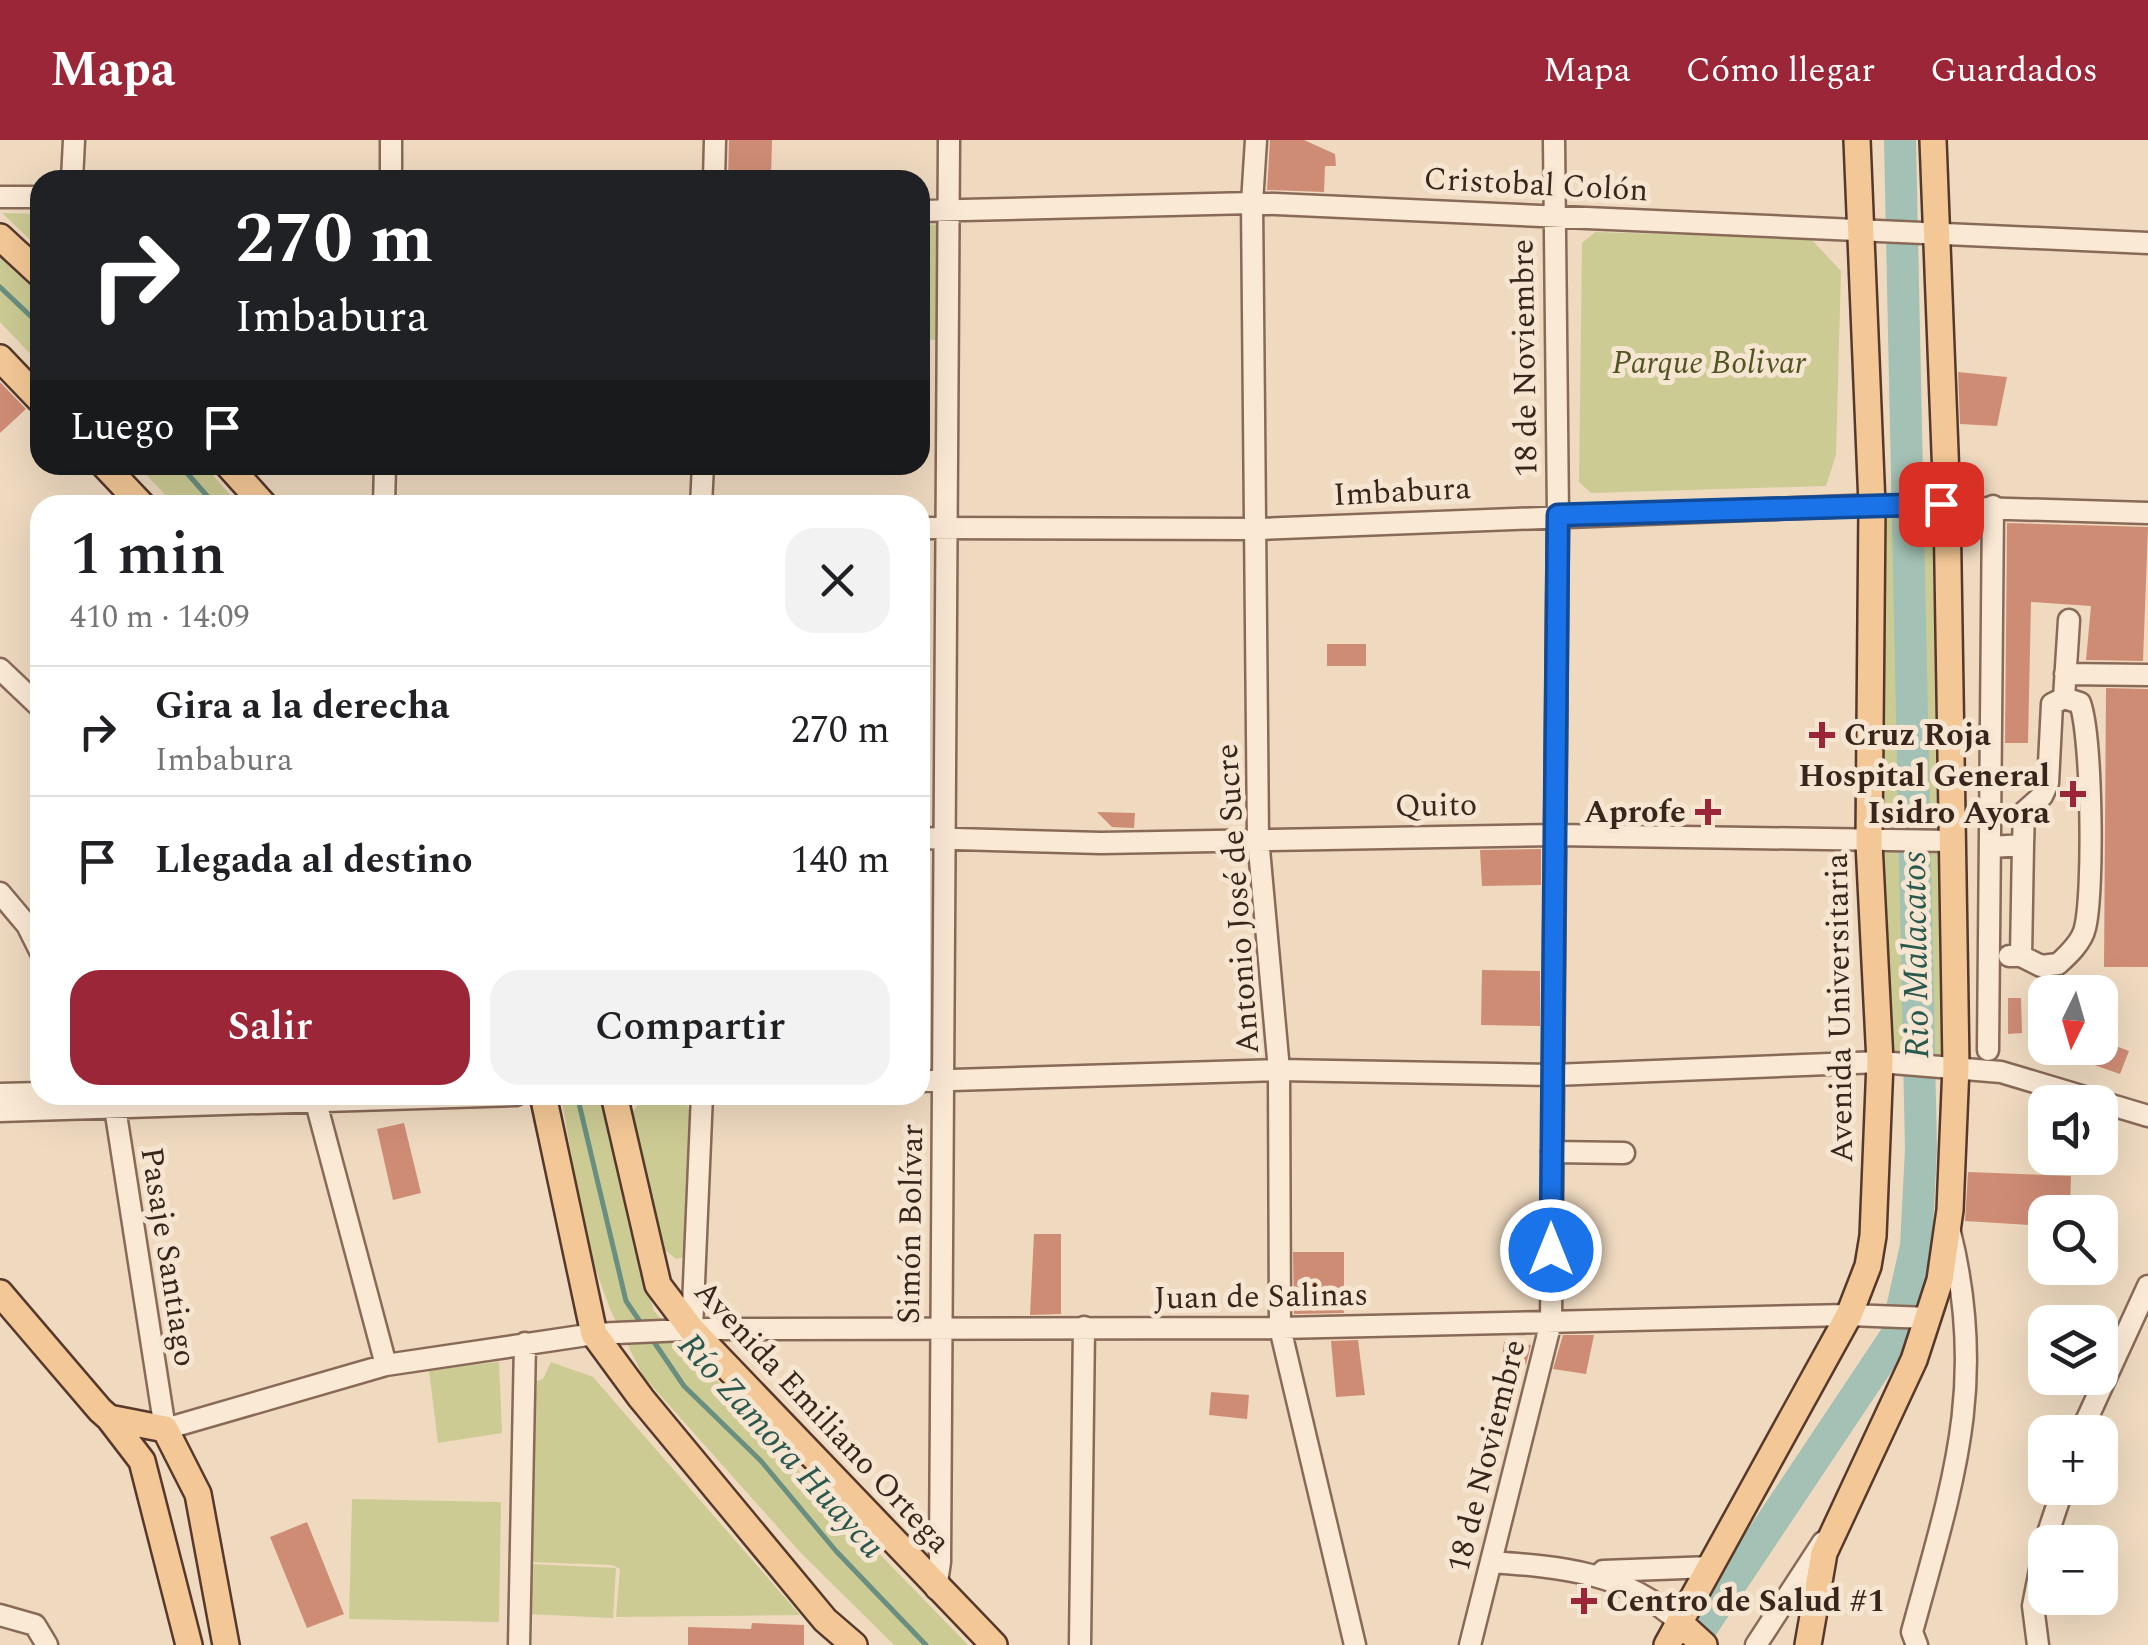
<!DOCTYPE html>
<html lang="es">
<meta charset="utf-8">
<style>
:root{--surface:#fff;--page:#f2f2f2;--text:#202124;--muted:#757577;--line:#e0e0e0;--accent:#9a2638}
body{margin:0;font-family:Spectral,serif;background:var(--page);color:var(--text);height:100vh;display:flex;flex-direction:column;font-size:38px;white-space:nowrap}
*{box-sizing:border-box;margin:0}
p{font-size:32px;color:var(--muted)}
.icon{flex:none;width:55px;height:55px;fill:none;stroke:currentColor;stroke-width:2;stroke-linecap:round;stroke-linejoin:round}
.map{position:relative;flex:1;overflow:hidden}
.details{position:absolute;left:30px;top:355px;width:900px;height:610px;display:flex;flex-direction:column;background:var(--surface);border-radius:30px;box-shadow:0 10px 40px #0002}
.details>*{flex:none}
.hud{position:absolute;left:30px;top:30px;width:900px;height:305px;border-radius:30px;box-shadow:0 10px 40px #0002;background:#202124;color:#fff;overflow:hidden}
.needle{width:65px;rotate:185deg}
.buttons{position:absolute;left:2028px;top:835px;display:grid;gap:20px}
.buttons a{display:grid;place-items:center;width:90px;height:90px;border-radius:20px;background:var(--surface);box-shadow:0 10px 40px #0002;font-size:50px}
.pin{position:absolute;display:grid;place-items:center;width:85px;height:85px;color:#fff;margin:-42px;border-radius:20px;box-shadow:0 5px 15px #0006}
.me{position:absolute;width:110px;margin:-55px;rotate:0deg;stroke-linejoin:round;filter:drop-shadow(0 0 8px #0008)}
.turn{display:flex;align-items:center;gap:35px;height:210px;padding:0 40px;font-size:45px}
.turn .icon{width:130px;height:130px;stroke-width:2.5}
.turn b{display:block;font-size:70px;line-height:85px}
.then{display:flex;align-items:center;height:95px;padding:0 40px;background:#0003;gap:20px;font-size:38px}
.round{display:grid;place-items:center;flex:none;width:105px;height:105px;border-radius:30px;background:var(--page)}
.overview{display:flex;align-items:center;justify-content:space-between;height:170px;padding:0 40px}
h1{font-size:60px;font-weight:600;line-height:75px}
.button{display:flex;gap:20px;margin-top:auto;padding:20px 40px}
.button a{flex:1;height:115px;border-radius:30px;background:var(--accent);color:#fff;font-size:40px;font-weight:600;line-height:115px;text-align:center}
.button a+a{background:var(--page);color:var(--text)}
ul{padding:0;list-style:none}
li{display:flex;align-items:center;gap:30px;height:130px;padding:0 40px;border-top:2px solid var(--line)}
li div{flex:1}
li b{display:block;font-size:38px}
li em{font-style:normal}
header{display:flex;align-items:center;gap:60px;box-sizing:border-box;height:140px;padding:0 50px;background:var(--accent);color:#fff}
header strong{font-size:48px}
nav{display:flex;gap:55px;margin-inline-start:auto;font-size:35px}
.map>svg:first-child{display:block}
.green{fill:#cdcb94}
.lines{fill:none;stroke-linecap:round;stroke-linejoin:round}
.stream{stroke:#6a8f80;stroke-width:5}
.river{stroke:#a3c1b4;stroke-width:32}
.building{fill:#cf8c75}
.minor-casing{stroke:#896a58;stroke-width:25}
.major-casing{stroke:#56392c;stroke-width:30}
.minor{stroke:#fae9d4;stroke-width:20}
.major{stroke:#f4c896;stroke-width:25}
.route-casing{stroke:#114b97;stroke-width:25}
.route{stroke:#1a73e8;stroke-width:18}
.poi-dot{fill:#9a2638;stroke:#f6e5d0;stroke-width:4}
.labels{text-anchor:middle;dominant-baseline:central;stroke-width:10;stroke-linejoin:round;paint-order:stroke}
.street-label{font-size:32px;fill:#38261c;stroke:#f6e5d0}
.park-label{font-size:32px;font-style:italic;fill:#505522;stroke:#f6e5d0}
.poi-label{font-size:32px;font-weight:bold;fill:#38261c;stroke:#f6e5d0;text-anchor:start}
.water-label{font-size:35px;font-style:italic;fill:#2b584e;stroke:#f6e5d0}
</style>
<header>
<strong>Mapa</strong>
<nav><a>Mapa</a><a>Cómo llegar</a><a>Guardados</a></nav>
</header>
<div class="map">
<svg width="2148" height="1505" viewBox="0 0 2148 1505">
<rect width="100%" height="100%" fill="#efdac0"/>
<path class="green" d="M2 73 40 74V109Z
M920 84 942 85 938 200 920 199Z
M1595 92 1811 99 1841 131 1836 315 1826 346 1591 353 1579 342 1582 103Z
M0 116 40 155V224L0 182Z
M137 325H204L239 365H175Z
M1873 365H1947L1954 925 1882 921Z
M561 955H608L635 1106 654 1171 802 1334 968 1505H894L800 1412 643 1236 610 1169 587 1106Z
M682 958 692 973 684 1117 676 1119 665 1110 632 973 642 959Z
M499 1222 502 1293 438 1303 429 1230Z
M551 1222 593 1237 800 1475 616 1477 620 1429 612 1425 531 1422 533 1242 543 1239Z
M352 1359 501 1362 499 1482 349 1479Z
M529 1424 616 1428 613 1478 527 1474Z"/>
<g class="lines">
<path class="stream" d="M0 147 40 185
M180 325 215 365
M577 955 626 1161 643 1186
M652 1199 684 1246 761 1321 836 1411 926 1505"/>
<path class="river" d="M1690 1505 1896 1196 1916 1106 1921 1009 1900 0"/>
</g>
<path class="building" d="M729 0H772L771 40H728Z
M1270 0H1304L1335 14 1336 26H1325L1324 52 1267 50Z
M1958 232 2007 237 1997 286 1960 284Z
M0 242 26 269 0 293Z
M2007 383 2148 387 2143 521 2086 520 2091 466 2031 462 2028 603H2005Z
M1327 504H1366V526H1327Z
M2106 548 2148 549V827H2104Z
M1097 672 1135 673 1134 688 1112 687Z
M1541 709V745L1482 746 1480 710Z
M1482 830 1540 831V886L1481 885Z
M2008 858H2021L2022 893 2008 894Z
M2100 900 2129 911 2120 934 2077 919 2081 908H2100Z
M404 983 421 1053 393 1060 377 989Z
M1968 1032 2071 1036 2070 1072H2045V1086L1965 1081Z
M1034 1094H1061V1174L1030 1175Z
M1293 1112H1344V1173L1294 1174Z
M1563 1195H1594L1586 1234 1553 1229Z
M1358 1200 1365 1255 1336 1257 1331 1201Z
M1504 1202 1531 1205 1526 1225 1523 1220 1502 1218Z
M1211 1252 1249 1255 1247 1279 1209 1275Z
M307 1382 344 1474 307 1488 270 1397Z
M752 1483 804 1485V1505H688V1487L751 1489Z"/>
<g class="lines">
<g class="minor-casing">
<path id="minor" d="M391 0V40
M1256 0 1252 63 1258 698 1279 930 1280 1188 1355 1505
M72 40 74 0
M714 40 715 0
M0 57H40
M920 71 1252 63 2148 103
M384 365 385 325
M701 365 703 325
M920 388 1257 389 1877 365 2148 373
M0 529 40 567
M2065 534 2148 535
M920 698 1101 703 1556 695 1952 701
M1991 707 2023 705 2024 672 2042 656 2048 643 2052 564 2064 558 2069 480
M0 753 27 785 40 811
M2009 816H2021L2023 705
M2021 816 2041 826 2058 824C2068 815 2082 802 2085 788 2094 752 2092 597 2080 563L2064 558
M1988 910 1993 366
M920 941 1279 930 1553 935 1880 922 2001 932 2148 976
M0 954 40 953
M113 955 165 1289 386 1225 594 1194 707 1189 1280 1188 1849 1175 1928 1178
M314 955 386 1225
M0 971 516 955
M1552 1012 1624 1013
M692 1190 702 955
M2081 1292 2148 1146
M2045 1402 2063 1348
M1491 1422C1562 1427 1626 1432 1680 1483
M1603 1431 1712 1427
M936 1449 940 1422 949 0
M0 1475 35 1485 47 1505
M519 1505 525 1203
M1080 1505 1084 1187
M1470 1505 1551 1182 1558 375 1554 0
M1756 1505 1823 1402
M1917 1505 1912 1492C1952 1345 1988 1246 1950 1092
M2038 1505 2033 1466 2045 1404"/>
</g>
<g class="major-casing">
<path id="major" d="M0 97 40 134
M0 218 40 260
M104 325 142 365
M228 325 264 365
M543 955 594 1194 641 1258 825 1480 854 1505
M614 955 658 1145 692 1190 994 1505
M0 1153 100 1270 109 1278 165 1289 198 1354 226 1505
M109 1278 142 1321 189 1505
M1680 1483 1704 1505
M1667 1505 1849 1175 1868 1126 1873 1096 1880 922 1869 703 1872 365 1857 0
M1808 1505 1824 1413 1914 1220 1940 1140 1950 1070 1956 926 1947 364 1933 0"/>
</g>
<use href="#minor" class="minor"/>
<use href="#major" class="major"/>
</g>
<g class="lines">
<g class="route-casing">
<path id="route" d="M1551 1110 1558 375 1941 364"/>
</g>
<use href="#route" class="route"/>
</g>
<g class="poi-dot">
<path d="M1817 580h10v10h10v10h-10v10h-10v-10h-10v-10h10z"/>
<path d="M2068 639h10v10h10v10h-10v10h-10v-10h-10v-10h10z"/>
<path d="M1703 657h10v10h10v10h-10v10h-10v-10h-10v-10h10z"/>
<path d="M1579 1446h10v10h10v10h-10v10h-10v-10h-10v-10h10z"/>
</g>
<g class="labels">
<g class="street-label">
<text transform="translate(1536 45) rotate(3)">Cristobal Colón</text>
<text transform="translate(1525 218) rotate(-91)">18 de Noviembre</text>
<text transform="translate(1402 352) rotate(-3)">Imbabura</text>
<text transform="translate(1436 666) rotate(-1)">Quito</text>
<text transform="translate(1238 759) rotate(-94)">Antonio José de Sucre</text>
<text transform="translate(1840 868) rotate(-91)">Avenida Universitaria</text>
<text transform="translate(911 1084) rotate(-89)">Simón Bolívar</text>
<text transform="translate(168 1117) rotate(81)">Pasaje Santiago</text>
<text transform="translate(1261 1157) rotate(-1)">Juan de Salinas</text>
<text transform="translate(822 1277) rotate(47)">Avenida Emiliano Ortega</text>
<text transform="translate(1487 1316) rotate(-76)">18 de Noviembre</text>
</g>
<g class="park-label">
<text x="1709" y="223">Parque Bolivar</text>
</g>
<g class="poi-label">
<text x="1844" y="595">Cruz Roja</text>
<text x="2050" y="636" text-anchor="end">Hospital General<tspan x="2050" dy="37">Isidro Ayora</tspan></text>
<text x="1686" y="672" text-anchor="end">Aprofe</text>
<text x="1606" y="1461">Centro de Salud #1</text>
</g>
<g class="water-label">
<text transform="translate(1916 815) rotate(-91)">Rio Malacatos</text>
<text transform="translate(781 1306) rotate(48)">Río Zamora Huaycu</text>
</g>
</g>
</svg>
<div class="buttons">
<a><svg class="needle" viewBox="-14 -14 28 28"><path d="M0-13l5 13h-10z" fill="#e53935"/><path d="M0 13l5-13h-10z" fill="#757577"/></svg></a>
<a><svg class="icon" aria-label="sound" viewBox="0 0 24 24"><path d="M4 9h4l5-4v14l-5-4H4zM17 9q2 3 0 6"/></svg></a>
<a><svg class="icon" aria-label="search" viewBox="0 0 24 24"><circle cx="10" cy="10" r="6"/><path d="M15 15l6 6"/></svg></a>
<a><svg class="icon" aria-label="layers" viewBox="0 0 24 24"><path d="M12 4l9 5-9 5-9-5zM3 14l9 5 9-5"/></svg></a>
<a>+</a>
<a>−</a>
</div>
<div class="pin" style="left:1941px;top:364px;background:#d93025"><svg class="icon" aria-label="arrive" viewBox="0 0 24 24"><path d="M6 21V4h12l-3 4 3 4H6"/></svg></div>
<svg class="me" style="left:1551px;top:1110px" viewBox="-20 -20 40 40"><circle r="17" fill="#1a73e8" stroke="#fff" stroke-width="3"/><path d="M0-11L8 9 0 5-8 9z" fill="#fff"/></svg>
<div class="hud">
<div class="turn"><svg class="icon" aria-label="right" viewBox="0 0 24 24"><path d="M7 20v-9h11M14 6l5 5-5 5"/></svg><div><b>270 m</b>Imbabura</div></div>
<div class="then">Luego<svg class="icon" aria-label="arrive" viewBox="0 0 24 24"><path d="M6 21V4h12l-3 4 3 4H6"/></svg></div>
</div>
<section class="details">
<div class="overview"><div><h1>1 min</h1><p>410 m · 14:09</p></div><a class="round"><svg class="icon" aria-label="close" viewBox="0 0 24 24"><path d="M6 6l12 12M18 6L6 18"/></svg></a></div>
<ul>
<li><svg class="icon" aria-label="right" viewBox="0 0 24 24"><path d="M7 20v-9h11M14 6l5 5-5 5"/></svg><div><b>Gira a la derecha</b><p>Imbabura</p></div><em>270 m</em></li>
<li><svg class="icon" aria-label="arrive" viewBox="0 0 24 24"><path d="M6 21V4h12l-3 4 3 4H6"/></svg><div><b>Llegada al destino</b></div><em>140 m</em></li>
</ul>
<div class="button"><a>Salir</a><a>Compartir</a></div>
</section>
</div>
